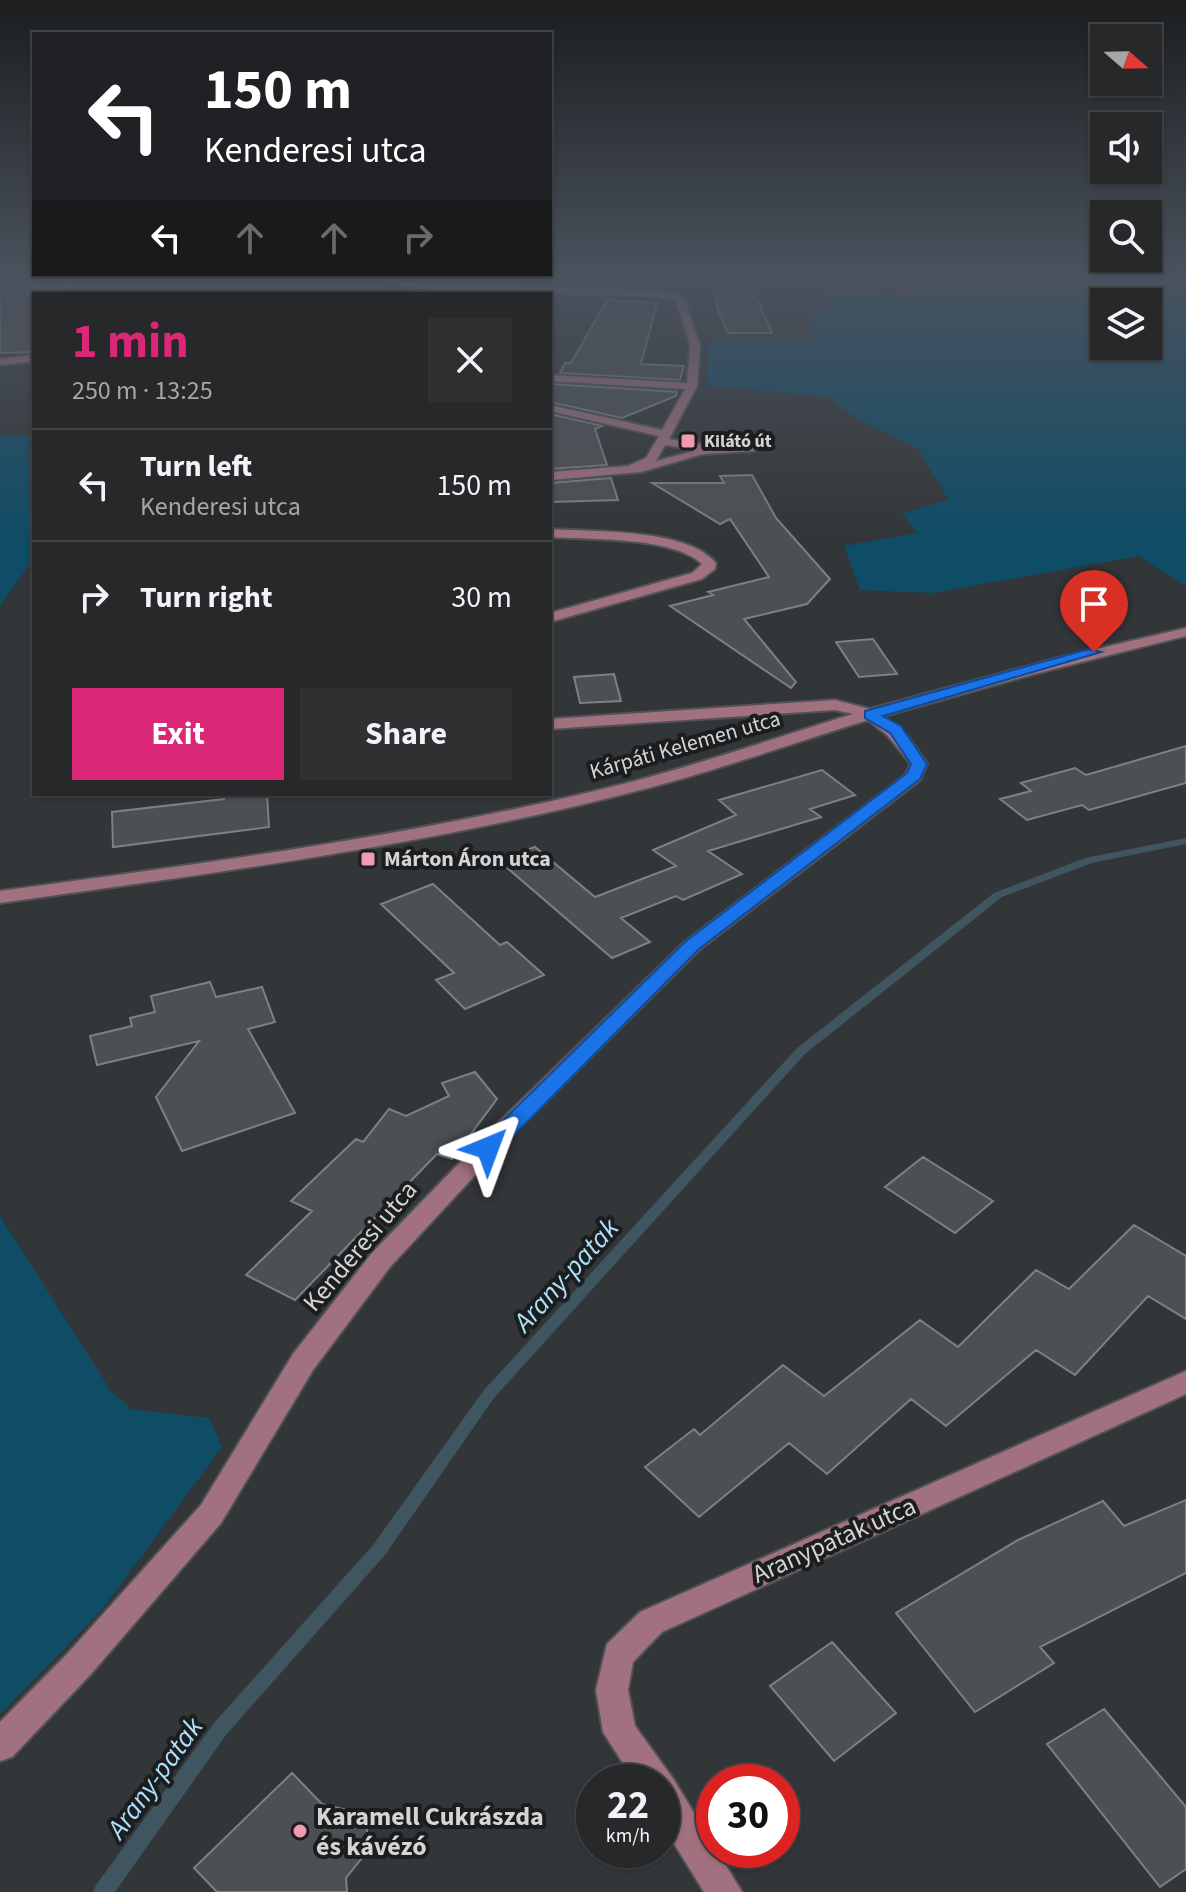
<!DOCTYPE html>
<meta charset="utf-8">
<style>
:root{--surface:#26282a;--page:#2e3032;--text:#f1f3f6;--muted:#a4a6a8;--line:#424447;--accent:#db2777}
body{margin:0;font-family:"Source Sans 3",sans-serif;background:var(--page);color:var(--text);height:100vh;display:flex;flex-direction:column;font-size:30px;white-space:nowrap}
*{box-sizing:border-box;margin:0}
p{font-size:26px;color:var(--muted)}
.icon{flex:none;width:44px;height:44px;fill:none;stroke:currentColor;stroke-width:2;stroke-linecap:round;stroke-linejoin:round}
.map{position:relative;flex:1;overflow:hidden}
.panel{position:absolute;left:32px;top:292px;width:520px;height:504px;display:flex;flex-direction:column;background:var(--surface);border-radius:0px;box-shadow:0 2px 6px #0004,0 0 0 2px var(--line)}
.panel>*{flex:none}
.hud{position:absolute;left:32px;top:32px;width:520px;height:244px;border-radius:0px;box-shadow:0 2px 6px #0004,0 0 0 2px var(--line);background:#202124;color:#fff;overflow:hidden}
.needle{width:52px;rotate:110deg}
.buttons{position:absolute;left:1090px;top:24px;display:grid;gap:16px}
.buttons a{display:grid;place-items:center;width:72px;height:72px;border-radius:0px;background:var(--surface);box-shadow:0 2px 6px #0004,0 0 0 2px var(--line);font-size:40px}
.speed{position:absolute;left:576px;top:1764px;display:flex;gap:16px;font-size:40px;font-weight:700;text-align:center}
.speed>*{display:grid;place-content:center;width:104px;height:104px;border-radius:50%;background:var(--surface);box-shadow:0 2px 6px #0004,0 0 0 2px var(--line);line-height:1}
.speed small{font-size:20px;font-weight:400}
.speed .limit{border:12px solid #d22;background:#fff;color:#111}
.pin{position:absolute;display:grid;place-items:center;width:68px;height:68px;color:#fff;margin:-82px -34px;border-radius:50% 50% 50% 0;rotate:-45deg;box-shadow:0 0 8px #0007}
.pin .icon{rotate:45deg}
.me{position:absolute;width:88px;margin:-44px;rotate:44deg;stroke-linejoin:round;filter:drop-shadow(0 0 6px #0008)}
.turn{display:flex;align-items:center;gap:28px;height:168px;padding:0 40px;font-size:36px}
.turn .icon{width:104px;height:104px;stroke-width:2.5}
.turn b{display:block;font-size:56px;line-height:68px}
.lanes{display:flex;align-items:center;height:76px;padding:0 40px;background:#0003;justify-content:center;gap:40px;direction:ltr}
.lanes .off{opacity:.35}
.round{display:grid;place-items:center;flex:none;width:84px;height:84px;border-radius:0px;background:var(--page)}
.headline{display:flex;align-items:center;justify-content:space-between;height:136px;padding:0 40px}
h1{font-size:48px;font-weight:700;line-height:60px;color:var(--accent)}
.primary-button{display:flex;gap:16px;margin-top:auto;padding:16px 40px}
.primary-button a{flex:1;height:92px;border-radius:0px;background:var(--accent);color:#fff;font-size:32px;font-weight:700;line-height:92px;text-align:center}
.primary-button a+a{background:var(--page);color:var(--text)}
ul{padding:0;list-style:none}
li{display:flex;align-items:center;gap:24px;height:112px;padding:0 40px;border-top:2px solid var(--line)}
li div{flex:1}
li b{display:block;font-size:30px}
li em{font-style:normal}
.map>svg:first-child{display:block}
.green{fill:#0f4c66;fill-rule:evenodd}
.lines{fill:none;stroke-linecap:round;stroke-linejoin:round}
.stream{fill:#3f555f;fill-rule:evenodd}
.building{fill:#4d5052;stroke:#7d8183;stroke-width:2}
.minor-casing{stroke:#505254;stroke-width:4}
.minor{fill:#a1717f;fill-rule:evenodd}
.route{fill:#1a73e8;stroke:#114b97;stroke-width:2}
.poi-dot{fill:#f19ab3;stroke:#1c1d1e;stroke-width:3}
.labels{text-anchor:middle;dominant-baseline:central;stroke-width:8;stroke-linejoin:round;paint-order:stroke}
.far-poi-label{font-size:18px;font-weight:bold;fill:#d2d4d5;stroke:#1c1d1e;text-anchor:start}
.street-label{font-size:22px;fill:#d2d4d5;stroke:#1c1d1e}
.poi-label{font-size:22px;font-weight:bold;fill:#d2d4d5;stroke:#1c1d1e;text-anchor:start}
.near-street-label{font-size:26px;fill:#d2d4d5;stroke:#1c1d1e}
.near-poi-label{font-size:26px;font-weight:bold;fill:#d2d4d5;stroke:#1c1d1e;text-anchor:start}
.near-water-label{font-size:28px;font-style:italic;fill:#ade0fc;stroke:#1c1d1e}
</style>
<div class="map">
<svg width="1186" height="1892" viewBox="0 0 1186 1892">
<rect width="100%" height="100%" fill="#333638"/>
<path class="green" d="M567 276H1186V587L1139 556 933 593 860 590 844 546 917 533 902 513 949 500 917 448 853 417 830 397 708 386V342L812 340V312L826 313V293L914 295 918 283 833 279H660L664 290 568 289ZM1104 302H1148V346H1104Z
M0 435 34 436V558L0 606Z
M0 1216 111 1391 131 1409 209 1418 222 1447 101 1611 0 1714Z"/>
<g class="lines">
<path class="stream" d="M1186 838V844L1092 863 1002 897 805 1054 494 1398 385 1555 226 1735 115 1892H93L96 1885 214 1723 373 1545 484 1390 797 1048 994 893 1085 858Z"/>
</g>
<path class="building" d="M16 276H79L57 294H34V352L0 353V279Z
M712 282H744L759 303 772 333H728L718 310Z
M607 300 657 303 641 364 684 366 680 380 560 373 565 363H571Z
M553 384 677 392 676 396 622 418 550 402Z
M550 414 602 426 595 429 607 465 550 469Z
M752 475 776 518 830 579 807 604 744 619 796 682 791 688 670 606 713 595 708 592 769 577 730 519 720 524 652 483H724L720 476Z
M611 478 618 500 550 502V483Z
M873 639 897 674 859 677 836 642Z
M614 674 621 701 580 703 574 677Z
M1186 746V783L1089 810 1082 805 1027 820 1000 799 1031 791 1021 783 1075 768 1086 775Z
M822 770 855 795 810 809 821 817 708 851 742 874 683 900 676 896 621 918 650 942 612 958 498 860 535 847 595 897 676 866 653 850 736 815 719 800Z
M267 794 269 827 113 847 112 812 224 799V796Z
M433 884 500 945 507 942 544 975 465 1009 436 980 454 973 381 904Z
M210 982 216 997 262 987 275 1022 248 1029 295 1113 182 1151 156 1097 199 1041 97 1065 90 1036 132 1026 130 1018 155 1012 151 996Z
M475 1072 497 1099 452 1159 437 1154 295 1300 246 1275 312 1211 291 1201 356 1139 363 1142 389 1109 406 1116 449 1096 442 1083Z
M923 1157 993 1201 955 1233 885 1187Z
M1134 1225 1186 1256V1319L1148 1296 1075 1375 1036 1350 946 1426 911 1399 827 1474 789 1443 699 1517 645 1467 694 1429 700 1435 783 1365 824 1396 920 1320 958 1347 1036 1270 1069 1289Z
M1186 1500V1573L1040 1647 1054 1663 975 1712 896 1613 1018 1540 1103 1501 1124 1526Z
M832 1642 896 1713 834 1761 770 1686Z
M1104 1709 1186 1807V1869L1160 1887 1047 1744Z
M292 1773 322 1804 364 1814 370 1848 346 1878 347 1892H217L194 1868Z"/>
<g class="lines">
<g class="minor-casing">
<path id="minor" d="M369 276 419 283 662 291 684 298 700 345 697 386 669 439 700 444 703 447 753 445 759 448 753 451 703 454 641 472 550 480V472L628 466 646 458 659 436 550 411V405L662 430 685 389 550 381V375L687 383 690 345 677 302 661 297 419 289ZM665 445 692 449 694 451 656 461Z
M34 355V361L0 365V359Z
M550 529C594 532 686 528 716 563L715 569 702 579 550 622V613L692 573 702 564C672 536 590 540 550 537Z
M1186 628V636L1034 674 883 716 908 737 927 764 920 780 700 949 517 1130 390 1267 313 1370 221 1523 91 1674 12 1757 0 1761V1722L69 1652 201 1505 293 1354 372 1253 501 1120 686 941 891 786 906 774 911 764 887 735 868 720C787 745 707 774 625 794 420 846 209 874 0 903V891C206 863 413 836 615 786 696 766 774 738 853 714L835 710 550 729V719L835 700 870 709 1062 657Z
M1186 1371V1394L662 1632 633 1662 628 1690 635 1726 674 1780 742 1892H704L662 1824V1782H635L603 1732 596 1690 607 1644 640 1612Z"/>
</g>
<use href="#minor" class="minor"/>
</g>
<linearGradient id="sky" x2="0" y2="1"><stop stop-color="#1c1e1f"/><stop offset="0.51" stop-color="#4a525e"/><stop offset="1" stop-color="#4a525e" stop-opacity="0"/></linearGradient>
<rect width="1186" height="541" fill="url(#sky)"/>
<path class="route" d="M1089 649 1101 652 883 716 901 726 927 764 920 779 699 949 496 1153H480L477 1148 480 1143 686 941 907 773 911 764 890 733 865 718V711Z"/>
<g class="poi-dot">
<rect x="680" y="433" width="16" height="16" rx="4"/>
<rect x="360" y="851" width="16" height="16" rx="4"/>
<circle cx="300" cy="1831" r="8"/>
</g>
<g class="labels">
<g class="far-poi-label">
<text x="704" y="441">Kilátó út</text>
</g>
<g class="street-label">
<text transform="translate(685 745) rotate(-16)">Kárpáti Kelemen utca</text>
</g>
<g class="poi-label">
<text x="384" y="859">Márton Áron utca</text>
</g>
<g class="near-street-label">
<text transform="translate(360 1246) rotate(-50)">Kenderesi utca</text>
<text transform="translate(834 1540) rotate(-24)">Aranypatak utca</text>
</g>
<g class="near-poi-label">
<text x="316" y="1816">Karamell Cukrászda<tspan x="316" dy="30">és kávézó</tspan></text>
</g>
<g class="near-water-label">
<text transform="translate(566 1275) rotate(-48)">Arany-patak</text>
<text transform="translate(155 1778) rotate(-54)">Arany-patak</text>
</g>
</g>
</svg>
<div class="buttons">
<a><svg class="needle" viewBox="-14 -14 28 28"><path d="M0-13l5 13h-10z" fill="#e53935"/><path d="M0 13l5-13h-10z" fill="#a4a6a8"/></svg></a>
<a><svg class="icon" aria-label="sound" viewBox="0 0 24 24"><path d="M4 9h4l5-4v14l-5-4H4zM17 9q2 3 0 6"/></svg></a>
<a><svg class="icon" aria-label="search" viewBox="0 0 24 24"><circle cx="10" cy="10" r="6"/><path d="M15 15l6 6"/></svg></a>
<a><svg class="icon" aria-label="layers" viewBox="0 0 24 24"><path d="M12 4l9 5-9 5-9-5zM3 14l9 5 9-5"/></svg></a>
</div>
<div class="speed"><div>22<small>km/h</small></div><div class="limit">30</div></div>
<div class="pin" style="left:1094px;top:652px;background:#d93025"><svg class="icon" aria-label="arrive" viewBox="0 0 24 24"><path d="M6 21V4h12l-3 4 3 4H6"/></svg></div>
<svg class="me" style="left:488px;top:1148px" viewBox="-20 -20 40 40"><path d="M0-17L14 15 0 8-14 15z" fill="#1a73e8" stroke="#fff" stroke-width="4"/></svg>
<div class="hud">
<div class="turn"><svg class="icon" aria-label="left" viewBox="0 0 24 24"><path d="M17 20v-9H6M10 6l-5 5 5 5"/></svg><div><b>150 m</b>Kenderesi utca</div></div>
<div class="lanes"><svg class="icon" aria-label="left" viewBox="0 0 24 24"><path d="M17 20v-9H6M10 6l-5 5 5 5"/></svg><svg class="icon off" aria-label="ahead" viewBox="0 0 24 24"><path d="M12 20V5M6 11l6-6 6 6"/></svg><svg class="icon off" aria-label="ahead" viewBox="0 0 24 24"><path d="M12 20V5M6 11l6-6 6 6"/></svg><svg class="icon off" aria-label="right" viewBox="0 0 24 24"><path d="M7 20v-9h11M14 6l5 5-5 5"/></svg></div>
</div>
<section class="panel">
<div class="headline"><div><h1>1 min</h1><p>250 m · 13:25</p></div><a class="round"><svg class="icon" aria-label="close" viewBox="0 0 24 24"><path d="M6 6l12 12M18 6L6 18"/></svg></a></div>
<ul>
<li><svg class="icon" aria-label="left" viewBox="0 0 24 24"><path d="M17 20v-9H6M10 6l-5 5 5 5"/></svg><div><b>Turn left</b><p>Kenderesi utca</p></div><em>150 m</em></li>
<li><svg class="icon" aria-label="right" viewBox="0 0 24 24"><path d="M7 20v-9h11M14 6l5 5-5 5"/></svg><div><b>Turn right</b></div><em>30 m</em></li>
</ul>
<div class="primary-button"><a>Exit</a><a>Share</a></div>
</section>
</div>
